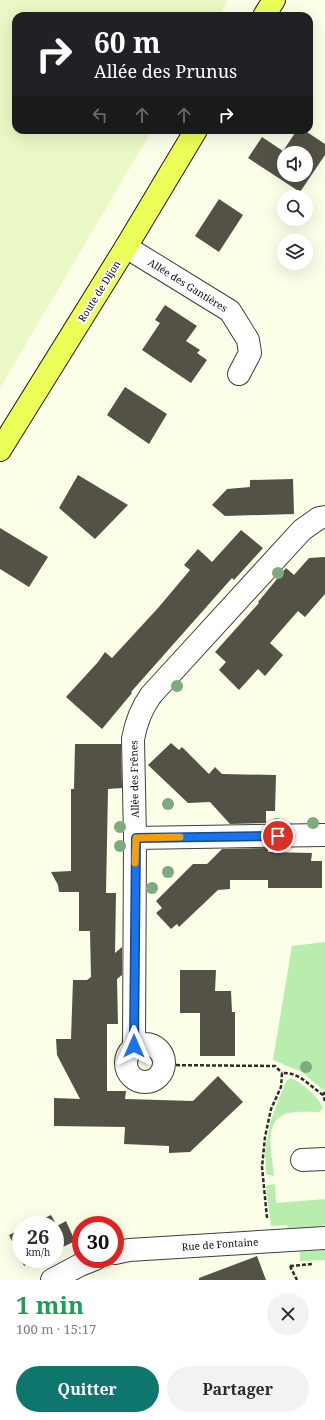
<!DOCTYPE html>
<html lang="fr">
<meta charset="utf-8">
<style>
:root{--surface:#fff;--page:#f2f2f3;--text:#2b2b33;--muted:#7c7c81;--accent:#0f766e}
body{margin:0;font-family:"Noto Serif",serif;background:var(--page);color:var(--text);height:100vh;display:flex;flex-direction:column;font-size:15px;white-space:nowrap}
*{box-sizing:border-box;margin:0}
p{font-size:13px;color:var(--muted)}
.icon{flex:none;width:22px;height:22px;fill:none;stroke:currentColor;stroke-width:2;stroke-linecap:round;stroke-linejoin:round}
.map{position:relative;height:1280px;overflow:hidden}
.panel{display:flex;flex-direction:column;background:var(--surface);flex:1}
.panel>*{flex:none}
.banner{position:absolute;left:12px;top:12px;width:301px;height:122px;border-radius:12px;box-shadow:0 4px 16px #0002;background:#202124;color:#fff;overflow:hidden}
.fabs{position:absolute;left:277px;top:146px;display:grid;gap:8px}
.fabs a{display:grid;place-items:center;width:36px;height:36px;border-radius:50%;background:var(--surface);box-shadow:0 4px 16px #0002;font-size:20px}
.speed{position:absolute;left:12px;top:1216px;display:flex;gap:8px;font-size:20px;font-weight:700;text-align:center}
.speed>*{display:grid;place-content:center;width:52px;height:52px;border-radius:50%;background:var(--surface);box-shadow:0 4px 16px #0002;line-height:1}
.speed small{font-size:10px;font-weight:400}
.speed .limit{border:6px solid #d22;background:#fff;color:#111}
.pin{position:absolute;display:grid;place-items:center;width:34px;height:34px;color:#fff;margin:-17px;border:2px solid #fff;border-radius:50%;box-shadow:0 1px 4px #0007}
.me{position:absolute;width:44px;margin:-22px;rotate:0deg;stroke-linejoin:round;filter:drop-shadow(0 0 3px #0008)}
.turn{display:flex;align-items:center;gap:14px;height:84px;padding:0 16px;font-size:18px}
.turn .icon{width:52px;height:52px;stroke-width:2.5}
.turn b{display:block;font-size:28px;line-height:34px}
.lanes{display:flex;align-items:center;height:38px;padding:0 16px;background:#0003;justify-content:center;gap:20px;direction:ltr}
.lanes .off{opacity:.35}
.round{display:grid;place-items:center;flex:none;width:42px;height:42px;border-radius:21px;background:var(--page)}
.head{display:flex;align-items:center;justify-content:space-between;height:68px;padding:0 16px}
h1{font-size:24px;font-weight:700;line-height:30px;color:#1e9e55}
.button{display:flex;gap:8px;margin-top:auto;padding:8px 16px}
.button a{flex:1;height:46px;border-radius:24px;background:var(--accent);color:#fff;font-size:16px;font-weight:700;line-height:46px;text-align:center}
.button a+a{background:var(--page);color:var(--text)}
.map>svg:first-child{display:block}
.farmland{fill:#eaf8c5}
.green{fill:#b8edae}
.building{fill:#545146;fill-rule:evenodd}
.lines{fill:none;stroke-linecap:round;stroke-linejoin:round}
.minor-casing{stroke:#3e3e3e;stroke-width:24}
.major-casing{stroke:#1c1c1c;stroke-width:24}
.path{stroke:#2d2d2d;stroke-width:2.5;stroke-dasharray:4 2;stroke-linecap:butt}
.minor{stroke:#fff;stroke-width:22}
.major{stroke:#ebff58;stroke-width:22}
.tree{fill:#7dab7c}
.route-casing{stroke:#114b97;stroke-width:10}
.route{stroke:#1a73e8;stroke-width:7}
.slow{stroke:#f59e0b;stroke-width:7}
.labels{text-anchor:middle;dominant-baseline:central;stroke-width:4;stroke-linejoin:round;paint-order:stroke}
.street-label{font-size:10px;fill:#0b0b0b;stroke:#fff}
</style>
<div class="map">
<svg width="325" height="1280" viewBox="0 0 325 1280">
<rect width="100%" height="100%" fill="#fbffe8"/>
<path class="farmland" d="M0 0H228L219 16H16V130H152L0 388Z"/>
<path class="green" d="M325 942V1090L322 1089 302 1072 273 1060 292 946Z
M291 1078C303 1084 318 1096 323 1108L319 1112C310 1112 294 1111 285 1114 262 1123 273 1157 274 1176L266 1174 265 1151 271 1120 286 1081Z
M275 1184 276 1203 325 1199V1224C315 1231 300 1230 288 1230L287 1225 271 1226 266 1186Z
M325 1250V1260L300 1261V1252Z"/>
<path class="building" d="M297 130H304L325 144V155L300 192 248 158 262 137 283 151ZM284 153H306V175H284Z
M219 199 243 215 219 252 195 236Z
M165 305 197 326 186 341 200 350 197 353 207 360 191 383 142 350 160 323 155 320Z
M125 387 167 414 149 444 107 415Z
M78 475 128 505 95 539 59 508Z
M293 479 294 514 225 516 212 505 227 489 250 487V480Z
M0 528 48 557 29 587 0 569Z
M241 530 263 548 234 580 232 578 131 692 132 693 102 729 66 697 98 662 105 652 112 658 158 608 190 570 184 565 198 549 212 562Z
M325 557V594L305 617 298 611 270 643 283 655 265 676 258 669 239 690 219 670 226 662 215 652 259 603 258 602 286 568 294 575 309 558Z
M171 743 179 750 182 747 209 774 215 767 222 774 276 775 275 811H266V823L230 824 210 802 188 803 148 765Z
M75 744H121L122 788 108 789 106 893H116L115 953 122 947V975L117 979 118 1024H107V1091H126L125 1099 193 1101 218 1076 243 1102 190 1152 169 1153V1146L124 1144 125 1127 54 1126V1098L80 1099 57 1055 56 1039H71L73 980H87L91 977 90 931H79V892H59L58 885 51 872 71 871V789H74Z
M268 848V852L312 853 311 861H322V888H268V880H230V889L218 890 179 927 177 924 171 929 156 913 162 908 156 901 193 864H207L222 849Z
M180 970H216L215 991H231L232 1012H235V1056H200V1013H180Z
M51 1215 57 1226 66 1221 75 1241 55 1251V1225H30Z
M21 1229V1259H38L24 1266 9 1235Z
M257 1256 266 1280H199V1278Z"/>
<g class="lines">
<g class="minor-casing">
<path id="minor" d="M126 247 230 311 248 340 250 353 239 374
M135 838 325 835
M126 1063a19 19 0 1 1 38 0a19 19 0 1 1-38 0Z
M134 1046 135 838 133 739C136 722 141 709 151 695L302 530 319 518 325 517
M302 1160 325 1159
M115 1253 129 1250 325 1238
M52 1280 80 1265 95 1259"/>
</g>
<g class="major-casing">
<path id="major" d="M264 16 274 0
M0 450 126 247 196 130"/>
</g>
<path class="path" d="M164 1065 275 1066 282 1073
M325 1092 323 1095 325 1101
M267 1218 262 1167 265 1137 271 1109 281 1087 282 1073C299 1072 310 1086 323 1095
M290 1266 313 1264
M290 1266 297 1280"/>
<use href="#minor" class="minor"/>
<use href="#major" class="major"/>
</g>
<g class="tree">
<circle cx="278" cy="573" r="6"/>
<circle cx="177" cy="686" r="6"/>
<circle cx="168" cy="804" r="6"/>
<circle cx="313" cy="823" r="6"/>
<circle cx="277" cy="824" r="6"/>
<circle cx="120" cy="827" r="6"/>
<circle cx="120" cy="846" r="6"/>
<circle cx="168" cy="872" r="6"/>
<circle cx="152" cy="888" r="6"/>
<circle cx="306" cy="1067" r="6"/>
</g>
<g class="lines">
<g class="route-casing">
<path id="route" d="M134 1046 136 838 278 836"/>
</g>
<use href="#route" class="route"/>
<path class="slow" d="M135 863 136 838 180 837"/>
</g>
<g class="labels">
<g class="street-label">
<text transform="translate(188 285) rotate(32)">Allée des Gantières</text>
<text transform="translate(99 291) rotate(-58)">Route de Dijon</text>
<text transform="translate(134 779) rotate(-91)">Allée des Frênes</text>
<text transform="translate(220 1244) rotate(-4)">Rue de Fontaine</text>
</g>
</g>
</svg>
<div class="fabs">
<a><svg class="icon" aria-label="sound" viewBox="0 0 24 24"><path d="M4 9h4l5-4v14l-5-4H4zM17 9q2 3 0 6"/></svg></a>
<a><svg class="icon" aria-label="search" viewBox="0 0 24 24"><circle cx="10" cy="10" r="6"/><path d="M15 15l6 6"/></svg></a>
<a><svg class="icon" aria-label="layers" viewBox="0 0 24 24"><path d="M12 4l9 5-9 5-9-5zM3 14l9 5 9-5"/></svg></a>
</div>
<div class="speed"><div>26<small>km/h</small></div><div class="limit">30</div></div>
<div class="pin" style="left:278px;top:836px;background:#d93025"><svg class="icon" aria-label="arrive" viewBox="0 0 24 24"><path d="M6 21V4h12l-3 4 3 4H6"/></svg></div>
<svg class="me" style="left:134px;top:1046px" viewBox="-20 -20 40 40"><path d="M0-17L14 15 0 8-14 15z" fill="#1a73e8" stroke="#fff" stroke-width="4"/></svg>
<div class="banner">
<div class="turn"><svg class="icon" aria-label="right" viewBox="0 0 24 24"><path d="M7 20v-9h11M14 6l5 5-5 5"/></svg><div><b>60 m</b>Allée des Prunus</div></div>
<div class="lanes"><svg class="icon off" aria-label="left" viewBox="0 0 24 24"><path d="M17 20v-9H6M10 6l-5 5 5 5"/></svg><svg class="icon off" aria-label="ahead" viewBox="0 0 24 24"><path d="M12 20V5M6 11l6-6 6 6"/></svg><svg class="icon off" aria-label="ahead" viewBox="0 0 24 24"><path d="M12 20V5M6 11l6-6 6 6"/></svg><svg class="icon" aria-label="right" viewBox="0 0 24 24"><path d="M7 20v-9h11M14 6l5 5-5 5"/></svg></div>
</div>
</div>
<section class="panel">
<div class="head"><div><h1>1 min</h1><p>100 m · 15:17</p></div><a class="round"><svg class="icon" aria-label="close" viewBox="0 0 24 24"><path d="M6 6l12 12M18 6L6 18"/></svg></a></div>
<div class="button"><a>Quitter</a><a>Partager</a></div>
</section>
